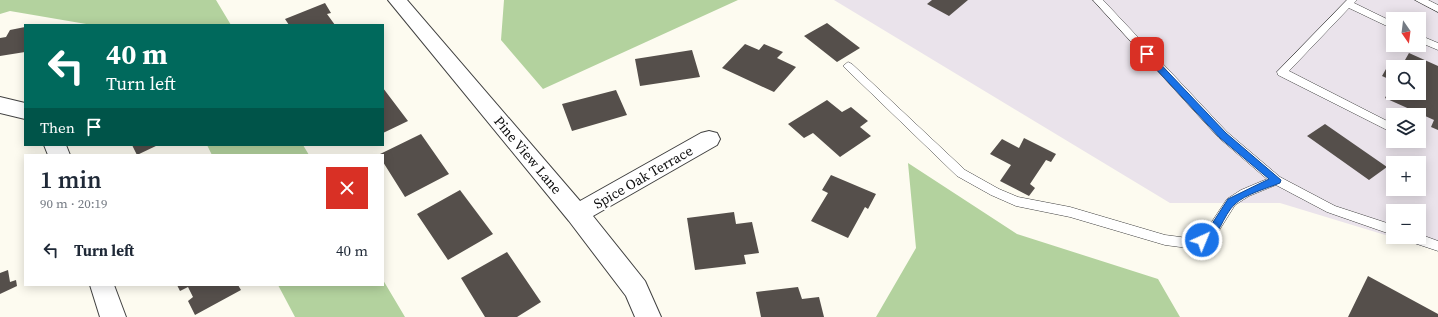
<!DOCTYPE html>
<meta charset="utf-8">
<style>
:root{--surface:#fff;--page:#f2f2f3;--text:#1f2937;--muted:#747a83}
body{margin:0;font-family:"Source Serif 4",serif;background:var(--page);color:var(--text);height:100vh;display:flex;flex-direction:column;font-size:15px;white-space:nowrap}
*{box-sizing:border-box;margin:0}
p{font-size:13px;color:var(--muted)}
.icon{flex:none;width:22px;height:22px;fill:none;stroke:currentColor;stroke-width:2;stroke-linecap:round;stroke-linejoin:round}
.map{position:relative;flex:1;overflow:hidden}
.sheet{position:absolute;left:24px;top:154px;width:360px;height:132px;display:flex;flex-direction:column;background:var(--surface);border-radius:0px;box-shadow:0 2px 10px #0003}
.sheet>*{flex:none}
.top-card{position:absolute;left:24px;top:24px;width:360px;height:122px;border-radius:0px;box-shadow:0 2px 10px #0003;background:#00695c;color:#fff;overflow:hidden}
.needle{width:26px;rotate:166deg}
.tools{position:absolute;left:1386px;top:12px;display:grid;gap:8px}
.tools a{display:grid;place-items:center;width:40px;height:40px;border-radius:0px;background:var(--surface);box-shadow:0 2px 10px #0003;font-size:20px}
.pin{position:absolute;display:grid;place-items:center;width:34px;height:34px;color:#fff;margin:-17px;border-radius:8px;box-shadow:0 2px 6px #0006}
.me{position:absolute;width:44px;margin:-22px;rotate:44deg;stroke-linejoin:round;filter:drop-shadow(0 0 3px #0008)}
.turn{display:flex;align-items:center;gap:14px;height:84px;padding:0 16px;font-size:18px}
.turn .icon{width:52px;height:52px;stroke-width:2.5}
.turn b{display:block;font-size:28px;line-height:34px}
.then{display:flex;align-items:center;height:38px;padding:0 16px;background:#0003;gap:8px;font-size:15px}
.round{display:grid;place-items:center;flex:none;width:42px;height:42px;border-radius:0px;background:var(--page)}
.head{display:flex;align-items:center;justify-content:space-between;height:68px;padding:0 16px}
h1{font-size:24px;font-weight:600;line-height:30px}
ul{padding:0;list-style:none}
li{display:flex;align-items:center;gap:12px;height:56px;padding:0 16px}
li div{flex:1}
li b{display:block;font-size:15px}
li em{font-style:normal}
.map>svg:first-child{display:block}
.industrial{fill:#eae3eb;fill-rule:evenodd}
.forest{fill:#b3d29e}
.building{fill:#554f4b}
.lines{fill:none;stroke-linecap:round;stroke-linejoin:round}
.service-casing{stroke:#404040;stroke-width:1}
.minor-casing{stroke:#404040;stroke-width:2}
.service{fill:#fff;fill-rule:evenodd}
.minor{fill:#fff;fill-rule:evenodd}
.route{fill:#1a73e8;stroke:#114b97}
.labels{text-anchor:middle;dominant-baseline:central;stroke-width:4;stroke-linejoin:round;paint-order:stroke}
.street-label{font-size:14px;fill:#0d0d0d;stroke:#fff}
</style>
<div class="map">
<svg width="1438" height="317" viewBox="0 0 1438 317">
<rect width="100%" height="100%" fill="#fdfbf0"/>
<path class="industrial" d="M834 0H1438V251L1280 203H1170ZM1393 19H1419V45H1393ZM1393 67H1419V93H1393ZM1393 115H1419V141H1393ZM1393 163H1419V189H1393ZM1393 211H1419V237H1393Z"/>
<path class="forest" d="M0 0H216L231 25H92L10 11 0 14Z
M504 0H738L543 89 501 40Z
M207 145H303L309 155H212Z
M908 163 1017 234 1158 279 1180 317H876L916 248Z
M383 280 405 317H295L278 285H383Z"/>
<path class="building" d="M932 0H968L949 16 927 4Z
M325 3 331 13 327 14 335 25H289L285 19Z
M827 23 860 48 837 62 804 36Z
M25 27V52L0 56V38L6 37 10 30Z
M745 44 759 50 764 44 783 52 777 58 796 67 774 92 722 68Z
M692 50 700 77 640 86 635 59Z
M1409 53 1438 66V130L1431 127 1434 120 1385 98 1393 82V93H1419V67H1401Z
M1386 69 1393 72V81L1382 76Z
M383 88 408 121 383 133Z
M616 90 627 115 572 131 562 104Z
M827 100 842 112 851 107 868 121 860 127 871 136 840 157 813 133 804 138 788 124Z
M1325 124 1387 167 1369 180 1307 136Z
M421 134 449 174 405 197 383 162V155H378Z
M1024 138 1056 154 1051 162 1046 160 1030 184 1035 188 1029 196 1000 181 1011 165 990 154 1002 139 1019 148Z
M132 145H158L137 155Z
M831 175 876 194 868 209 865 207 848 238 811 221 828 193 822 190Z
M460 190 493 234 448 260 417 214Z
M734 212 736 224 752 222 759 253 744 255 746 264 695 270 687 218Z
M507 252 541 302 517 317H485L461 278Z
M8 270 10 282 16 280 17 286 0 294V273Z
M1368 276 1438 314V317H1348Z
M177 285H238L241 290 195 315 188 301 193 297 188 287 180 291Z
M798 287 802 299 819 297 824 317H761L756 292Z"/>
<g class="lines">
<g class="service-casing">
<path id="service" d="M1093 0H1103L1227 132 1280 177 1335 206 1393 225V235L1327 212 1276 185 1249 196 1235 205 1215 237 1206 245 1188 248 1165 245 1070 217 1016 206 991 195 957 176 843 66 848 62 852 64 965 170 999 189 1018 197 1070 207 1165 235 1188 238 1199 236 1207 229 1227 199 1241 190 1267 179 1219 138Z
M1347 0H1357L1354 3 1393 22V29L1349 8 1289 71 1393 124V133L1278 75 1277 72Z
M1415 0H1428L1438 5V12Z
M1419 35 1438 43V50L1419 42Z
M1419 138 1424 142 1423 145 1419 146 1413 144 1412 141H1419Z
M1419 234 1438 241V251L1408 241 1406 237H1419Z"/>
</g>
<g class="minor-casing">
<path id="minor" d="M388 0H407L580 201 701 133 709 131 717 133 720 139 717 145 593 216 645 281 661 317H635L626 296 569 221Z
M0 97 25 103V119L0 113Z
M44 145H66L70 155H48Z
M90 285H114L126 317H100Z"/>
</g>
<use href="#service" class="service"/>
<use href="#minor" class="minor"/>
</g>
<path class="route" d="M1147 52 1150 53 1226 133 1281 180 1280 183C1265 189 1246 194 1235 204 1222 216 1220 238 1202 245L1197 240 1208 230 1228 199 1269 179 1220 138 1144 56V53Z"/>
<g class="labels">
<g class="street-label">
<text transform="translate(528 155) rotate(50)">Pine View Lane</text>
<text transform="translate(643 177) rotate(-30)">Spice Oak Terrace</text>
</g>
</g>
</svg>
<div class="tools">
<a><svg class="needle" viewBox="-14 -14 28 28"><path d="M0-13l5 13h-10z" fill="#e53935"/><path d="M0 13l5-13h-10z" fill="#747a83"/></svg></a>
<a><svg class="icon" aria-label="search" viewBox="0 0 24 24"><circle cx="10" cy="10" r="6"/><path d="M15 15l6 6"/></svg></a>
<a><svg class="icon" aria-label="layers" viewBox="0 0 24 24"><path d="M12 4l9 5-9 5-9-5zM3 14l9 5 9-5"/></svg></a>
<a>+</a>
<a>−</a>
</div>
<div class="pin" style="left:1147px;top:54px;background:#d93025"><svg class="icon" aria-label="arrive" viewBox="0 0 24 24"><path d="M6 21V4h12l-3 4 3 4H6"/></svg></div>
<svg class="me" style="left:1202px;top:240px" viewBox="-20 -20 40 40"><circle r="17" fill="#1a73e8" stroke="#fff" stroke-width="3"/><path d="M0-11L8 9 0 5-8 9z" fill="#fff"/></svg>
<div class="top-card">
<div class="turn"><svg class="icon" aria-label="left" viewBox="0 0 24 24"><path d="M17 20v-9H6M10 6l-5 5 5 5"/></svg><div><b>40 m</b>Turn left</div></div>
<div class="then">Then<svg class="icon" aria-label="arrive" viewBox="0 0 24 24"><path d="M6 21V4h12l-3 4 3 4H6"/></svg></div>
</div>
<section class="sheet">
<div class="head"><div><h1>1 min</h1><p>90 m · 20:19</p></div><a class="round" style="background:#d93025;color:#fff"><svg class="icon" aria-label="close" viewBox="0 0 24 24"><path d="M6 6l12 12M18 6L6 18"/></svg></a></div>
<ul>
<li><svg class="icon" aria-label="left" viewBox="0 0 24 24"><path d="M17 20v-9H6M10 6l-5 5 5 5"/></svg><div><b>Turn left</b></div><em>40 m</em></li>
</ul>
</section>
</div>
